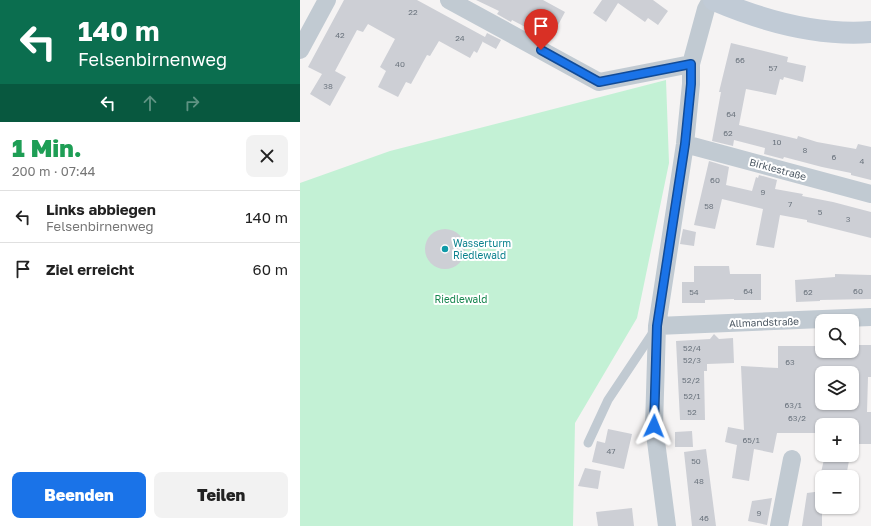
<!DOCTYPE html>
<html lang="de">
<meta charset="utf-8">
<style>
:root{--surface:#fff;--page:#f2f2f2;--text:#222;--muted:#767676;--line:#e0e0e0;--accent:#1a73e8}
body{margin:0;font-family:"Golos Text",sans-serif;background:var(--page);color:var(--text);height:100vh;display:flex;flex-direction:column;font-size:15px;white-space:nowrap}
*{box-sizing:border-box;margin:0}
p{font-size:13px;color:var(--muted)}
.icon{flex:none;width:22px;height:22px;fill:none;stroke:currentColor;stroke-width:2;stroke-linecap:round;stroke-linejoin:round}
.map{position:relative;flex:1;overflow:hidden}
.panel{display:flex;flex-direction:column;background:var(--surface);width:300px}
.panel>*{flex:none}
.top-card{background:#0b6e4f;color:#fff;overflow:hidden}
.fabs{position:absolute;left:515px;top:314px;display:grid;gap:8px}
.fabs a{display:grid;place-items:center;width:44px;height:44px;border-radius:8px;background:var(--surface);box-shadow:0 1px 3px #0004;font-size:20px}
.pin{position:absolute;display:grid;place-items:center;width:34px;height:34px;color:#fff;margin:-41px -17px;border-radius:50% 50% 50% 0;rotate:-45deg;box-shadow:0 0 4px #0007}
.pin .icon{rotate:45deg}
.me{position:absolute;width:44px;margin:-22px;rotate:2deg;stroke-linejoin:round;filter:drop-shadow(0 0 3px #0008)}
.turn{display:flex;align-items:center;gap:14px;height:84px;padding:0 12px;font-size:18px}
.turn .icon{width:52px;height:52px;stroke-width:2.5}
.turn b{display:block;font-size:28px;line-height:34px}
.lanes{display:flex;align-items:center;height:38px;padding:0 12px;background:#0003;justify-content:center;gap:20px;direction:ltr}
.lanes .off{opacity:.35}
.round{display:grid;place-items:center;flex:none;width:42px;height:42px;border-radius:8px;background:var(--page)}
.head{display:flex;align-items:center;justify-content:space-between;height:68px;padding:0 12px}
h1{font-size:24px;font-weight:800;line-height:30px;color:#1e9e55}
.primary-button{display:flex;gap:8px;margin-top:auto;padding:8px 12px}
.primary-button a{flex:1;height:46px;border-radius:8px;background:var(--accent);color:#fff;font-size:16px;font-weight:800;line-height:46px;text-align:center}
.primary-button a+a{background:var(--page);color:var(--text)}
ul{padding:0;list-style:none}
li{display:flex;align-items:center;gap:12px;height:52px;padding:0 12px;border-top:1px solid var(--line)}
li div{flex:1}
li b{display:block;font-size:15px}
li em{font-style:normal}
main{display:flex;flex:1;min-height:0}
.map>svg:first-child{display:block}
.green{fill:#c3f1d5}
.building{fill:#cdcfd5;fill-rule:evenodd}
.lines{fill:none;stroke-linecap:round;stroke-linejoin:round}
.lane{stroke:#c1cad2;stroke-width:9}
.street{stroke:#c1cad2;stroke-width:18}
.secondary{stroke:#c1cbd6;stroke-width:22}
.route-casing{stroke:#114b97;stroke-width:10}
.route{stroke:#1a73e8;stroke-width:7}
.culture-dot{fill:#0f9aa8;stroke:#fff;stroke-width:1.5}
.labels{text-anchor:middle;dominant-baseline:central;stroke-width:4;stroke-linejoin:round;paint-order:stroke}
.number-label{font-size:8px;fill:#6b747e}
.street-label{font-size:10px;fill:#4a5661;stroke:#fff}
.culture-label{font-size:10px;fill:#0d838f;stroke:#fff;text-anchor:start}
.park-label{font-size:10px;fill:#17864f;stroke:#fff}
</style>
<main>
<section class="panel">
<div class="top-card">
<div class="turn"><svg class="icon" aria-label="left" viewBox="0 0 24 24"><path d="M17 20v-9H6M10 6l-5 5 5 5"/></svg><div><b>140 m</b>Felsenbirnenweg</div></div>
<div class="lanes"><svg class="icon" aria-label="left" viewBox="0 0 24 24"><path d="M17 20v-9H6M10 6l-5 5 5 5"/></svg><svg class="icon off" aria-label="ahead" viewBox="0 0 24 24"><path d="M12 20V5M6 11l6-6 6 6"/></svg><svg class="icon off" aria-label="right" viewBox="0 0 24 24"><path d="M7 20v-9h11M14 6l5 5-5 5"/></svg></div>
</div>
<div class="head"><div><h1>1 Min.</h1><p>200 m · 07:44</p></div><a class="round"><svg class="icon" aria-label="close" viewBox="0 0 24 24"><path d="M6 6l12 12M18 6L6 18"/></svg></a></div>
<ul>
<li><svg class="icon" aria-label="left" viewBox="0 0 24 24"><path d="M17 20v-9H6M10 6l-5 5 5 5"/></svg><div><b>Links abbiegen</b><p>Felsenbirnenweg</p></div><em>140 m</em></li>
<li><svg class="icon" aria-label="arrive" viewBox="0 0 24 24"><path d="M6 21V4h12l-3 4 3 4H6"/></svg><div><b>Ziel erreicht</b></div><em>60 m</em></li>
</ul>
<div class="primary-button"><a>Beenden</a><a>Teilen</a></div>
</section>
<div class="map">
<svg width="571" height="526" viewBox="0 0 571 526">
<rect width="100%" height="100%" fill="#f5f3f3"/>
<path class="green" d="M366 80 369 163 337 318 275 423 273 526H0V183L90 151Z"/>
<path class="building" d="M44 0H117L185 37 187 33 201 40 196 49 183 42V41L177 53 174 51 170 58 139 41 130 56 127 55 111 84 106 82 98 97 78 87 86 71 80 67 95 39 68 24 63 32 57 30 35 71 46 77 30 106 10 94 22 74 8 67Z
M176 0H243L265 12 250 40 212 20 211 22 197 14 199 11Z
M302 0H353L368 11 358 25 348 18 345 22 318 3 306 22 293 13Z
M431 43 488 57 487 62 506 66 503 82 484 77 483 80 480 79 476 95 446 89 439 125 497 139 498 136 517 142 556 149 558 144 571 147V180L551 175V173L522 167 484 157 483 159 464 154 465 148 434 140 433 146 412 141 421 92H419Z
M409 161 429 167 426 185 452 191 456 177 458 178 459 175 477 180 475 189 503 194 502 196 533 202 571 212V238L507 222V220L480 215 474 248 456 245 463 209 422 199 415 229 394 225Z
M383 229 396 232 394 246 380 244Z
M125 249a20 20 0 1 1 40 0a20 20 0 1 1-40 0Z
M394 266H429L430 274H461V300H434V299L405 300V303H382V282H394Z
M535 274 571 275V299L520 300V301L496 302 495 280 535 277Z
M414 334 419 339 433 338 434 363 407 364V371H404L405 420H380L376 341 410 339Z
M552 345H571V377H568L567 412H571V444H552V425H522V433H477L473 453 454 449 449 481 432 478 437 445 425 442 428 427 444 430 441 366 478 368V346H522V351H552ZM522 369H553L552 403H522Z
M308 429 332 434 324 469 292 462 297 441 305 443Z
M392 431 393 447H375V432Z
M406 449 416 526H392L384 452Z
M525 455H550L546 477H520Z
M285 468 301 471 298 489 278 486Z
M522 491V526H502L507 493Z
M472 498 467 525 448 521 452 501Z
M332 508 334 526H298L296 512Z"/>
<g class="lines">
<path class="lane" d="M288 443 308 400 354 331"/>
<path class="street" d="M149 0 299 82 391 64
M0 50 27 0
M385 144 571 194
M357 326 571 317
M367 526 354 426 357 326 385 144 391 84V64L406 9 411 0
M479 526 492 459"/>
<path class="secondary" d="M414 0C463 21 517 36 571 32"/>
</g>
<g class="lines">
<g class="route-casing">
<path id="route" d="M241 50 299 82 391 64V84L385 144 357 326 354 426"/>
</g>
<use href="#route" class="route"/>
</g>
<circle class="culture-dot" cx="145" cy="249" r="4"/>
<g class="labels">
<g class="number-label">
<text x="113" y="12">22</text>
<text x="40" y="35">42</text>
<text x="160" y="38">24</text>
<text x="440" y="60">66</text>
<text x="100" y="64">40</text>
<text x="473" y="68">57</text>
<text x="28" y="86">38</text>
<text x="431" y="114">64</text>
<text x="428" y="133">62</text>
<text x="477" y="142">10</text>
<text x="505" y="150">8</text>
<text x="534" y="157">6</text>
<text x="562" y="161">4</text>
<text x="415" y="180">60</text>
<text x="463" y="192">9</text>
<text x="490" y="204">7</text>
<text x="409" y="206">58</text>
<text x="520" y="212">5</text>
<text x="548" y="219">3</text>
<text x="448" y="291">64</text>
<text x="558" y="291">60</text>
<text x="394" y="292">54</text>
<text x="508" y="292">62</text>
<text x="392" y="348">52/4</text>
<text x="392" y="360">52/3</text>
<text x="490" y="362">63</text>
<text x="391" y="380">52/2</text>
<text x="392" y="396">52/1</text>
<text x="493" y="405">63/1</text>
<text x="392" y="412">52</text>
<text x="497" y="418">63/2</text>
<text x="451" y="440">65/1</text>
<text x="311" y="451">47</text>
<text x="396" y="461">50</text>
<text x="399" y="481">48</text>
<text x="459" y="513">9</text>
<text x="404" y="518">46</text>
</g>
<g class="street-label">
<text transform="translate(478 169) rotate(15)">Birklestraße</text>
<text transform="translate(464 322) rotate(-2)">Allmandstraße</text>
</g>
<g class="culture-label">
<text x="153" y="243">Wasserturm<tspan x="153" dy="12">Riedlewald</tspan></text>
</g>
<g class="park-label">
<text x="161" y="299">Riedlewald</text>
</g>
</g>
</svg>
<div class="fabs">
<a><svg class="icon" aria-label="search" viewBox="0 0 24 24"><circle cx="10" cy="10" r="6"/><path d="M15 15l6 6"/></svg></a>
<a><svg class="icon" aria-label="layers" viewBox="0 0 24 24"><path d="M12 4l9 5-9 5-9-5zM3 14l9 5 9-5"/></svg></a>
<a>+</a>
<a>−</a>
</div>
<div class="pin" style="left:241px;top:50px;background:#d93025"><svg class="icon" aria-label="arrive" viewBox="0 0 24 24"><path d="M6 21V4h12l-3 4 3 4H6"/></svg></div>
<svg class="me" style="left:354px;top:426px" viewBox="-20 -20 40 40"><path d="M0-17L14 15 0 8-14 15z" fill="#1a73e8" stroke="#fff" stroke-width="4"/></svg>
</div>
</main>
